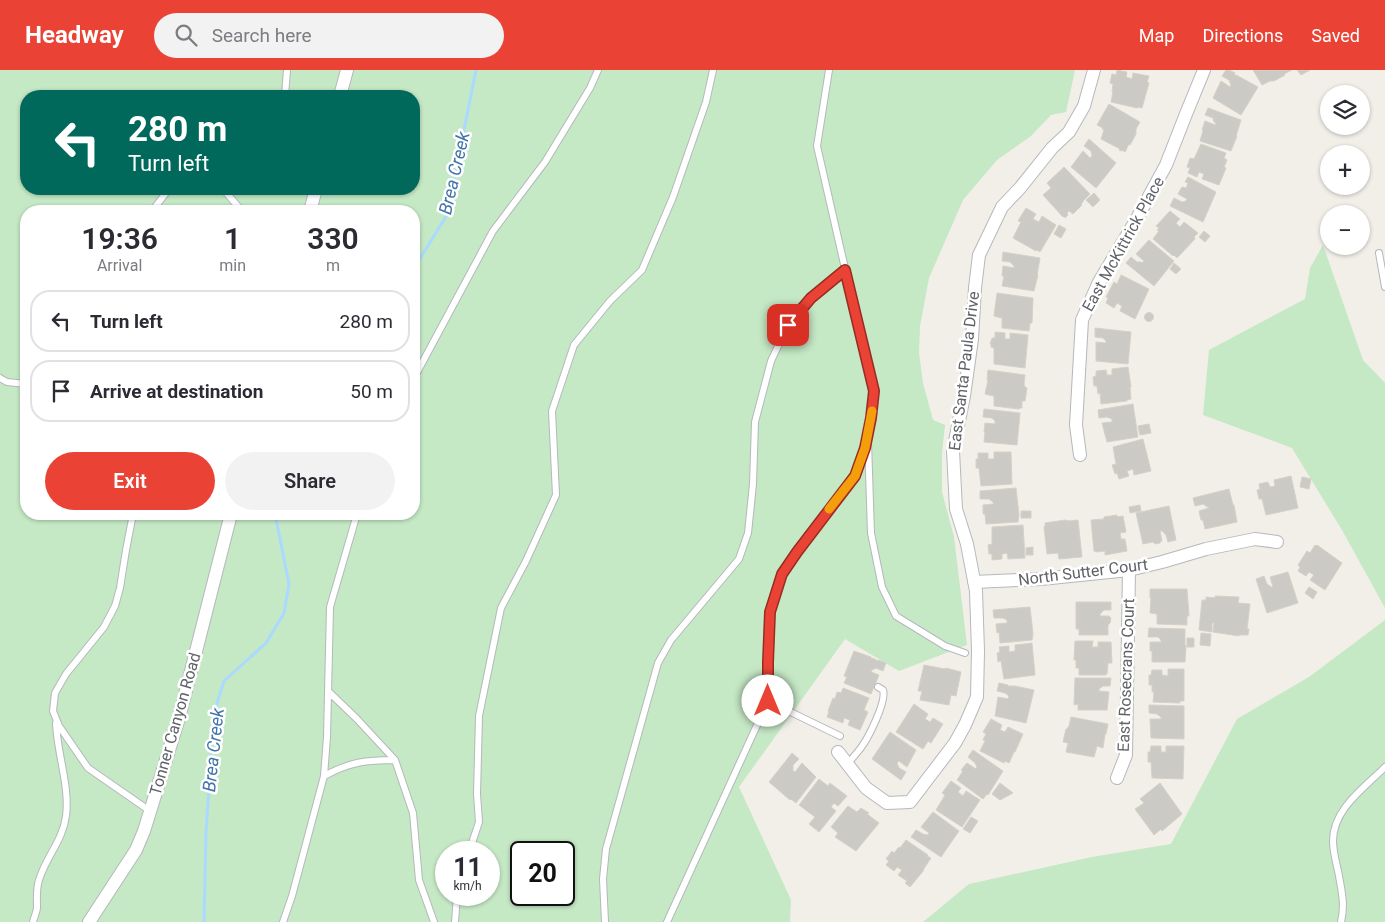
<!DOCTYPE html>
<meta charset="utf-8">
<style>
:root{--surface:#fff;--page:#f2f2f3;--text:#2b2b33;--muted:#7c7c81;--line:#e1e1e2;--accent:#ea4335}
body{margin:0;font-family:Roboto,sans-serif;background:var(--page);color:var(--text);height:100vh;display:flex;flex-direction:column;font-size:19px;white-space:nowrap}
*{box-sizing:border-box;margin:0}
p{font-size:16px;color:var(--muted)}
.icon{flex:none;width:28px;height:28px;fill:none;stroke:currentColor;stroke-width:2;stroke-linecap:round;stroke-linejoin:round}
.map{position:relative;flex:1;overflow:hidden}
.sheet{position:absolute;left:20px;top:135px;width:400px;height:315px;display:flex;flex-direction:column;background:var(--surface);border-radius:20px;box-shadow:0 1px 4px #0004}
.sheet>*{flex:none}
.banner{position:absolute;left:20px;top:20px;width:400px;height:105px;border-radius:20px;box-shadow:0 1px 4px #0004;background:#00695c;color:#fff;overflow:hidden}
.buttons{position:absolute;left:1320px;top:15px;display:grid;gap:10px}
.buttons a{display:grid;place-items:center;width:50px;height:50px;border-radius:50%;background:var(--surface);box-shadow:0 1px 4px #0004;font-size:25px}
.speed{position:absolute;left:435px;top:771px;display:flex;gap:10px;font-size:25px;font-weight:700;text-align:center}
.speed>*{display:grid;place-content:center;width:65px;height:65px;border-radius:50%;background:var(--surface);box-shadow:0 1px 4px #0004;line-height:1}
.speed small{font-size:12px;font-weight:400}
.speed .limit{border:2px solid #111;border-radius:8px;background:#fff;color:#111}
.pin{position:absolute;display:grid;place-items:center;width:42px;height:42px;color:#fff;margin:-21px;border-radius:10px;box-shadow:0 2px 8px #0006}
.me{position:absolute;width:55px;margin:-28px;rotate:0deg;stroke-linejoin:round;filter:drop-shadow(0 0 4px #0008)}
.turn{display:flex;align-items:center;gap:18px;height:105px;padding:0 25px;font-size:22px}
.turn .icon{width:65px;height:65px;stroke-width:2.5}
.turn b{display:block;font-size:35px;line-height:42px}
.eta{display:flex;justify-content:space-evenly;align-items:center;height:85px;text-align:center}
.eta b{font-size:30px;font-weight:600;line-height:35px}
.primary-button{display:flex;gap:10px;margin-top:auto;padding:10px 25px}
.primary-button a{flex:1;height:58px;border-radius:30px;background:var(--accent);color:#fff;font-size:20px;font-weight:600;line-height:58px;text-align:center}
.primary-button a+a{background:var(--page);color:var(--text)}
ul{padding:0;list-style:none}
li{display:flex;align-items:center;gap:15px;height:62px;margin:0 10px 8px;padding:0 15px;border:2px solid var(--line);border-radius:20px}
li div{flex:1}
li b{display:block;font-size:19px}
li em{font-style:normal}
header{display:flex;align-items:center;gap:30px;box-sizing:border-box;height:70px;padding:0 25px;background:var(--accent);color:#fff}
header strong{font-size:24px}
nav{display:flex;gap:28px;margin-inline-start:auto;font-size:18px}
.search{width:350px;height:45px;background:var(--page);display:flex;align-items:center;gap:12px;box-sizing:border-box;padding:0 18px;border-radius:28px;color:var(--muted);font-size:19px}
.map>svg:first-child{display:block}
.green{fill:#c5e8c5;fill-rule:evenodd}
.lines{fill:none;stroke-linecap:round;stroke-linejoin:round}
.stream{stroke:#aadaff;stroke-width:3}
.building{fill:#cccac5;stroke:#d6d1c6}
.service-casing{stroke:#b5b8bc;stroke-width:8}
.minor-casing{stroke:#b5b8bc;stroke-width:14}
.service{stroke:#fff;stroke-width:6}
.minor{stroke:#fff;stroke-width:12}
.route-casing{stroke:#982c22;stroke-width:12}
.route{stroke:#ea4335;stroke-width:9}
.slow{stroke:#f59e0b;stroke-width:9}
.labels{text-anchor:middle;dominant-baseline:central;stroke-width:5;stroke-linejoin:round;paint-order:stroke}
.street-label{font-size:16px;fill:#5f6368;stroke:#fff}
.water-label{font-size:18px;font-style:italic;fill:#4174aa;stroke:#fff}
</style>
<header>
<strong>Headway</strong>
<div class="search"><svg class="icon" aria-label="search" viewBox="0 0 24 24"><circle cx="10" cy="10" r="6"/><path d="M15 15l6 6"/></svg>Search here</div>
<nav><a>Map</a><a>Directions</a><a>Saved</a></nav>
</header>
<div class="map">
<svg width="1385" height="852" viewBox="0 0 1385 852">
<rect width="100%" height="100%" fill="#f1efe8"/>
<path class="green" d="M0 0H1075L1066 42 1051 45 1031 66 997 90 963 130 929 208 920 256 919 283 923 313 933 350 945 355 942 383V422L954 467 967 575 899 601 845 569 739 717 791 830 790 852H0ZM26 26H414V119H26ZM26 141H414V444H26ZM446 782H489V825H446ZM521 782H564V825H521Z
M1323 175 1363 290 1385 313V538L1342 460 1292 378 1203 345 1209 280 1305 229 1310 198Z
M1385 550V852H923L969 814 1092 787 1171 774 1237 649 1309 607Z"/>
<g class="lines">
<path class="stream" d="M414 198 447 145 476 0
M204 852 206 762 214 643 224 611 266 573 284 543 289 514 275 444"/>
</g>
<path class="building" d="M1117 0 1127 2 1126 7 1132 9 1133 3 1149 6 1147 12 1149 13 1142 38 1138 37 1137 38 1111 32 1113 22H1112L1113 14 1110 13 1112 4 1116 5Z
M1226 0H1229L1235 3 1234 5H1236L1258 17 1241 45 1213 28 1221 11 1230 17 1231 15 1229 10 1222 6Z
M1253 0H1292L1284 4 1285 5 1274 11H1270L1262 15Z
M1297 0H1310L1301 5Z
M1109 34 1140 52 1136 59V64L1130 75 1129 74 1125 82 1122 80V81L1119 80 1120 79 1101 69 1104 60 1102 59 1103 58 1097 55Z
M1208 38 1241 50 1236 66H1237L1231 81 1200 71 1203 61 1202 60 1205 51 1215 55 1216 53 1214 52 1213 48 1205 45Z
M1089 69 1116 93 1096 118 1071 97 1083 81 1090 88 1092 86 1091 81 1084 76Z
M1201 74 1226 83 1224 88 1227 90 1224 97 1226 98 1219 115 1202 109 1204 104 1199 102 1197 107 1188 103 1190 98 1187 97 1190 88 1194 89Z
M1064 97 1090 124 1083 131V132L1081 134 1082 135 1073 144 1069 141 1067 143 1068 145 1065 148 1064 146 1063 147 1043 125 1051 118 1047 113Z
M1188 107 1216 122 1203 152 1170 136 1174 128 1182 132 1186 131 1187 129 1178 124 1182 117 1186 118 1188 113 1185 112Z
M1094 123 1100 130 1093 137 1086 130Z
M1026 138 1036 144 1033 149 1039 152 1042 146 1056 155 1040 182 1037 180 1036 181 1013 168 1021 152 1018 151Z
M1170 141 1180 149 1176 153 1180 157 1184 152 1198 163 1194 167 1195 169 1177 188 1174 185 1173 186 1153 169 1159 161 1157 160 1159 158 1156 156Z
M1059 155 1066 159 1061 168 1054 164Z
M1204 161 1210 166 1205 172 1199 167Z
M1149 170 1174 191 1154 216 1126 193 1131 187 1137 192H1141L1142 193 1144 191 1136 184Z
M1003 182 1040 188 1037 205H1038L1034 221 1002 216 1004 206H1002L1003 196 1014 198V196L1010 192 1002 191Z
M1174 193 1181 199 1176 204 1170 199Z
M1121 205 1149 219 1135 249 1120 241 1122 236 1117 233 1114 238 1106 233 1108 228 1106 227 1114 212 1117 214Z
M997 223 1033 228 1032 253H1030L1029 261 1002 258V248L994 246Z
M1144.5 247a4.5 4.5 0 1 1 9 0a4.5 4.5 0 1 1-9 0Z
M1095 258 1131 262 1128 294 1096 291V272L1106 273V271L1103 268 1095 267Z
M995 262 1005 263V269H1010V263L1028 265 1025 298 994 294V278L991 277V274H990L992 268H995Z
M1128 297 1131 317H1130L1131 329 1127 330V331L1101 334 1100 323 1098 324 1097 316H1094L1093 307 1096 306V301L1106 300 1107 305H1112V299Z
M988 300 1025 305 1024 314 1025 317 1027 318 1025 331H1022V338H1020L1019 339 994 336V326L985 324 988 310H987Z
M1133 334 1138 367 1107 372 1102 353 1112 352V349L1107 347 1099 348 1098 340Z
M984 339 1020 343 1017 375 984 372 985 362H984L985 353 995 354V351L992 348 983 347Z
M1149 354 1151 363 1140 365 1138 356Z
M1143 369 1151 401 1134 405 1133 399 1127 401 1129 406 1119 409 1117 403 1115 404 1112 395 1116 394 1113 377Z
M994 382H1011L1012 414 981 416 979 398H976V389H978V383H988V389H994Z
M1291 406 1298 438 1266 445 1262 429H1259L1257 420 1260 419 1259 414 1268 412 1270 417 1275 416 1274 410Z
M1302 407 1311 409 1309 419 1300 417Z
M1016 418 1019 445 1018 452 986 454 985 444H983V435L994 434 993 432 989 429H980V421Z
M1229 419 1233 435H1234L1237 452 1205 459 1203 450H1201L1199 441 1209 438 1203 434 1195 436 1193 428Z
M1140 435 1141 441 1130 443 1129 437Z
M1169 436 1176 470 1168 472 1166 465 1162 461H1160L1162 471 1160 472V473L1155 474 1153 472 1143 474 1136 443Z
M1021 441H1031V448H1021Z
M1117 445V447L1123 446 1126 462 1120 463 1121 469H1125L1127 481 1105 485V481L1096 482 1094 481 1091 450 1104 449V447Z
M1065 450 1069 451 1078 450 1082 487 1059 489 1058 483 1047 484 1044 457 1045 456V453Z
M1023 455 1025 488 1008 489 1007 483 1002 484V489L992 490V484H989L988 475 992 474V457Z
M1315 475 1316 476 1317 475 1342 493 1325 520 1310 510 1314 505 1309 502 1306 506 1298 501 1300 497 1298 495 1307 481 1310 483Z
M1033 477V485H1026V478Z
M1288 502 1298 533 1267 543 1256 509 1264 506 1267 514 1271 517H1273L1270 507Z
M1309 517 1317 522 1313 529 1305 523Z
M1150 519H1187L1189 546H1187V555L1157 554V544L1150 543 1151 528H1150Z
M1215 526 1239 527 1238 533 1250 534 1247 559H1249L1248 565H1239V566L1213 562 1214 553H1212V562L1199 560 1202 530H1206V527L1215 528Z
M1076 532H1111V540H1104L1100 544V546H1109L1111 548 1110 553 1108 555V565H1079V559H1076Z
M1030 537 1033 564 1032 570 1000 573 999 562 997 563 996 554 1007 553V550L1003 548H994L993 540Z
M1149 558 1185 559V575L1186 576 1185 592H1152V581H1150V572H1161V570L1158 567H1148Z
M1201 563 1211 564 1210 576 1200 575Z
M1187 568H1194V577H1187Z
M1075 571H1093L1092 577H1098V572H1111L1112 593H1108L1107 604H1106V605H1079V598H1076V590H1074Z
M1032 573 1035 605 1004 609 1001 591 998 592 997 583 1000 582 999 577 1009 576V582L1015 581V575Z
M854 581 871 587V588L875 589 877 591 878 590 886 593 883 601 876 598 872 600 871 602 879 605 871 624 844 613 847 607 844 606Z
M924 595 945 599 946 598 961 602 956 626 951 625 949 635 920 630 922 621H918Z
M1168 599H1184V631H1180V633L1153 632 1154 622H1152V615H1149V605H1151L1152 600H1162V605L1168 606Z
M1075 608H1111L1110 616H1103L1099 619V621L1109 622 1107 640H1078V634L1074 635Z
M999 613 1008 615V616H1015L1034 620 1026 653 995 646 998 627 1008 629 1009 626 1005 623 997 621Z
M843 618 869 628 864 640 868 642 860 660 848 655 850 650 844 648 843 653 827 647 829 641H828L833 628 835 629 837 622 841 623Z
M914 634 928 644 925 649 930 652 933 648 943 654 931 673 928 671 923 679 896 662Z
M1149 635 1184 636V669L1151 668 1150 649H1161V647L1157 644 1149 643Z
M1071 647 1108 654 1106 664H1105L1103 678 1097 676 1094 687 1066 682 1068 673 1063 672 1066 659H1067L1069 656Z
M991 649 1002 655 1000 660 1005 662 1008 657 1023 664 1015 682H1014L1009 693 1005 691 1004 693 980 681 985 671 983 670 986 664 983 662Z
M890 662 916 680 907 697 899 691 897 693 899 698 906 702 901 710 872 689Z
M1151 676H1161V682H1166V676H1184L1183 709 1152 708 1151 692H1148V682H1150Z
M973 680 1003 701 988 725 987 724 983 729 957 710 963 701 961 700 967 693 976 699 977 697 975 693 968 687Z
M792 683 799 689 793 695V701L795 702 802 693 816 707 796 733 791 729 790 730 769 712Z
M819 709 828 716 830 713 847 726 838 736 834 733 831 737 836 741 819 762 809 754 815 747 799 735Z
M951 711 961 718 958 722 963 726 966 721 980 730 962 757 936 740 945 725 942 723Z
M1000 713 1013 723 1000 730 992 724Z
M1160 713 1182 744 1162 761 1161 759 1154 765 1135 739 1144 733 1140 729Z
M848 736 857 742 861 738 869 743 867 744 879 753 856 781 835 767 838 763 831 757Z
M933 742 959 761 941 787 911 767 916 760 923 764 928 765 929 763 921 757Z
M971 747 978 751 970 763 963 759Z
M906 770 928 785 927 786 931 788 923 800H924L910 817 905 813 907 811 898 805 902 800 897 797 894 801 886 795 889 791 886 789 892 781 894 783 899 777 900 778Z"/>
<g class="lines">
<g class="service-casing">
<path id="service" d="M285 26 287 0
M223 119 242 141
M152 141 169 119
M1379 183 1385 217
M0 308 7 312 26 314
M414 308 493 161 545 92 590 18 598 0
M868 372 871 463 882 517 896 546 945 576 965 583
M133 444 126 480 120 518 115 536 104 557 66 604 55 623 53 641 59 656 88 698 150 741
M329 622 357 649 395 690 413 743 419 810 434 852
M768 631 840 666
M847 694C852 689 856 684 860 679 868 669 887 631 883 620L878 617
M324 706C350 692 366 690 395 690
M469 782 479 752 477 724 479 646 501 538 526 491 556 425 552 341 574 275 610 231 642 200 673 127 706 32 713 0
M33 852C34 847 37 842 37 837 37 828 36 819 39 810 46 787 63 770 66 746 70 717 57 683 56 653
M283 852 292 826 324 706 327 667 330 537 357 444
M455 852 457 825
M605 852 603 809 606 779 658 593 671 570 739 489 748 463 753 414 755 352 771 291 788 255 811 228 845 200
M667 852 768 631V593L771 542 782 504 797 482 855 406 865 378 871 348 873 321 817 76 829 0
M1341 852C1345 835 1342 823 1339 806 1337 795 1333 783 1333 771 1333 739 1364 718 1385 697"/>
</g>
<g class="minor-casing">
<path id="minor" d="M340 26 347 0
M310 141 316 119
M1080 385 1076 355 1082 250 1099 212 1135 152 1166 95 1186 44 1204 0
M974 512 1041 509 1129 500 1162 492 1206 479 1255 469 1277 472
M838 682 866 718 887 733 910 732 955 673 965 655 977 627 978 581 976 521 967 474 956 439 953 381 964 326 972 269 975 218 979 185 1002 137 1020 118 1052 78 1069 62 1084 36 1094 0
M1117 708 1126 685 1129 500
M89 852 136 780 144 761 179 648 231 444"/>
</g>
<use href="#service" class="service"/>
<use href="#minor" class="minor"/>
</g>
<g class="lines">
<g class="route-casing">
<path id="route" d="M768 631V592L770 542 782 504 797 482 855 406 865 378 871 348 874 321 845 200 811 228 788 255"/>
</g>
<use href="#route" class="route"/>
<path class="slow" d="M829 439 855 406 865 378 872 341"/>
</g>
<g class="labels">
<g class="street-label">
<text transform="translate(1123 174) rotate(-61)">East McKittrick Place</text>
<text transform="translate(964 301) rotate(-83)">East Santa Paula Drive</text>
<text transform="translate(1083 502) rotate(-7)">North Sutter Court</text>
<text transform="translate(1126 605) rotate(-88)">East Rosecrans Court</text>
<text transform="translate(175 654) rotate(-74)">Tonner Canyon Road</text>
</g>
<g class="water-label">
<text transform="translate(454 103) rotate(-77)">Brea Creek</text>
<text transform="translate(213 680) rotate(-84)">Brea Creek</text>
</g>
</g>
</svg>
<div class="buttons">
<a><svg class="icon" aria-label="layers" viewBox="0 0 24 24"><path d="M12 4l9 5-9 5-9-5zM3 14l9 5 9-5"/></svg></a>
<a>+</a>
<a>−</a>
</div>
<div class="speed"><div>11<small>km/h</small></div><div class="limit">20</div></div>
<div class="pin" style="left:788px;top:255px;background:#d93025"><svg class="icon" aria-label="arrive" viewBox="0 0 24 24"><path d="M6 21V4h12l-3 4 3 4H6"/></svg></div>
<svg class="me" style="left:768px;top:631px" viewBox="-20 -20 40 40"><circle r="19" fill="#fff"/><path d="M0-13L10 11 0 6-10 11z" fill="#ea4335"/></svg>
<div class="banner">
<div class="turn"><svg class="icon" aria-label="left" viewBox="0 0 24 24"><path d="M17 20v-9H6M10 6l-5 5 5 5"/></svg><div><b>280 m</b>Turn left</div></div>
</div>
<section class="sheet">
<div class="eta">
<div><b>19:36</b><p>Arrival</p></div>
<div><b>1</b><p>min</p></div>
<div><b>330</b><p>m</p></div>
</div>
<ul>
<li><svg class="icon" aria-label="left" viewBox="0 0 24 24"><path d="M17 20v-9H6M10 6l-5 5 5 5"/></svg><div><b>Turn left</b></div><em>280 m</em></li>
<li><svg class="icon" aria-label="arrive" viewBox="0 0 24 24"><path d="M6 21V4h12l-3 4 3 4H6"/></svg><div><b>Arrive at destination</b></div><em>50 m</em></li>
</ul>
<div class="primary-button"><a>Exit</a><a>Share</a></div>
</section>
</div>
